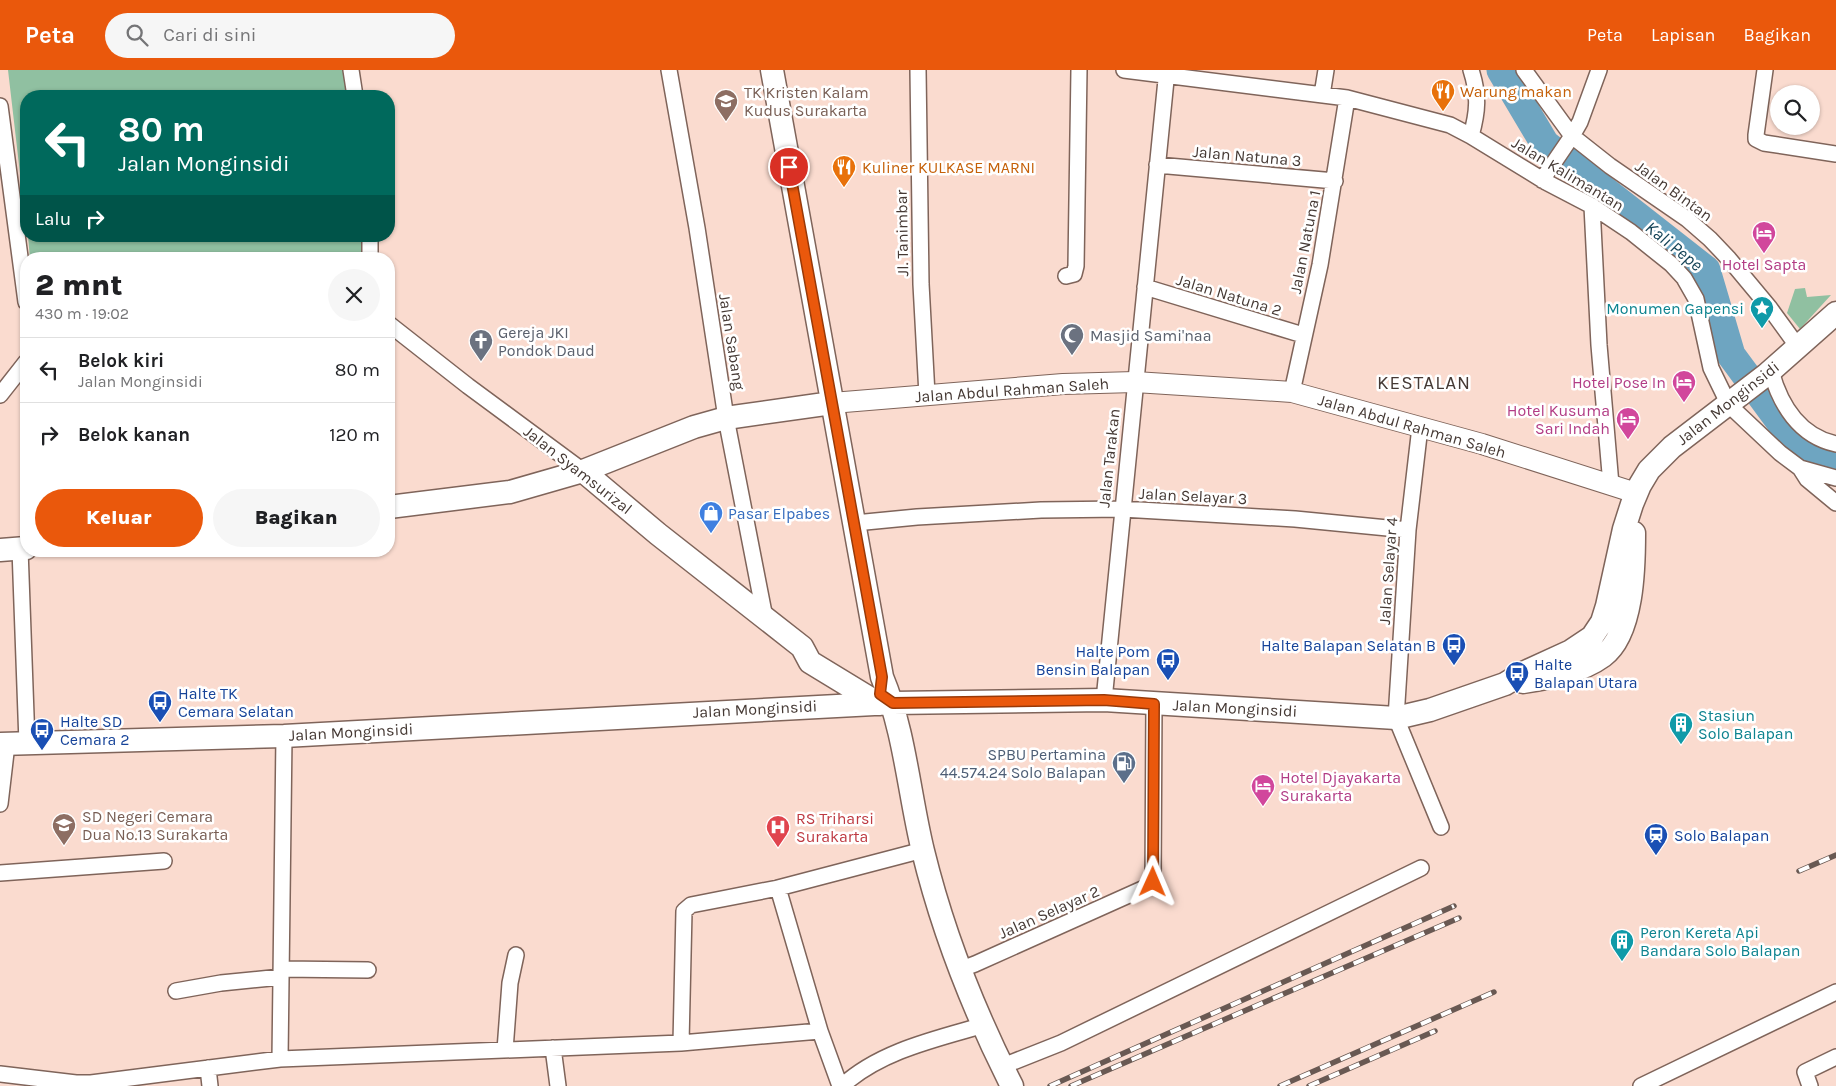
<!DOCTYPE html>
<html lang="id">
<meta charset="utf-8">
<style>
:root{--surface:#fff;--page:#f6f6f6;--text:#202124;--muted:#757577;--line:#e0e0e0;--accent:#ea580c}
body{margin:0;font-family:Karla,sans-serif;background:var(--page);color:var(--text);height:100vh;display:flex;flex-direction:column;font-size:19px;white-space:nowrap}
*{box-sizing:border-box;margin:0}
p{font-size:16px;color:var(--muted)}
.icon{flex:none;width:28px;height:28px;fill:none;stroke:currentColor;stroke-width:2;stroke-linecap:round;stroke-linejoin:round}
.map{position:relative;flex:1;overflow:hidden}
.details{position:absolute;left:20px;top:182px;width:375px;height:305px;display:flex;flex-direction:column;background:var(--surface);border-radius:20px;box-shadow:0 1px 4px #0004}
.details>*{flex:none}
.top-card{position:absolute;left:20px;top:20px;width:375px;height:152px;border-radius:20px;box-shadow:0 1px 4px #0004;background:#00695c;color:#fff;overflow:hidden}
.fabs{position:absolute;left:1770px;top:15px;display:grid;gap:10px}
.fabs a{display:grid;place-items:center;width:50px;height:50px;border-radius:50%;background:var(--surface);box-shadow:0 1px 4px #0004;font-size:25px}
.pin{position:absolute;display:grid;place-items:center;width:42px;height:42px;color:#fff;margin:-21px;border:2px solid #fff;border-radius:50%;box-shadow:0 1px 5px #0007}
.me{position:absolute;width:55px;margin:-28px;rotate:1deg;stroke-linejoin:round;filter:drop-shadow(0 0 4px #0008)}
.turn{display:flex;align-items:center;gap:18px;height:105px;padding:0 15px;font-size:22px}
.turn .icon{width:65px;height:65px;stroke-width:2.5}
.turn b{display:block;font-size:35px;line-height:42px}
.then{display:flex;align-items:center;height:48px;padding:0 15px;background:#0003;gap:10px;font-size:19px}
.round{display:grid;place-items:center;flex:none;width:52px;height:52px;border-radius:26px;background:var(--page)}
.summary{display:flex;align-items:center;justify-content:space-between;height:85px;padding:0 15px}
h1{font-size:30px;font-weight:800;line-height:38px}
.button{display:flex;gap:10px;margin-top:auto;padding:10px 15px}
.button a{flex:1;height:58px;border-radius:30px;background:var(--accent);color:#fff;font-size:20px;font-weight:800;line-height:58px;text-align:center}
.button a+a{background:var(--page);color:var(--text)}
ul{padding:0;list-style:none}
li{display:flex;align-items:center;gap:15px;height:65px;padding:0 15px;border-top:1px solid var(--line)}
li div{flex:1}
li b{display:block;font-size:19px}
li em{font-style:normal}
header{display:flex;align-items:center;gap:30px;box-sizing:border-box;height:70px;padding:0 25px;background:var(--accent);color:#fff}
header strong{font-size:24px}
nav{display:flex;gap:28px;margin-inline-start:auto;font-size:18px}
.search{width:350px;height:45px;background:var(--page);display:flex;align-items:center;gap:12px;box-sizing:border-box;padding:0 18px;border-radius:28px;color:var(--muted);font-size:19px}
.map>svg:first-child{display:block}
.green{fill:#90c0a1}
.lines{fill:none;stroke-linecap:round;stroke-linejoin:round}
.river{stroke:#6ea5c1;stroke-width:29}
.minor-casing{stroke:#7f645a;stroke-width:18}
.tertiary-casing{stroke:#7f645a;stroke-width:22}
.secondary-casing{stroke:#7f645a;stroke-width:25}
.minor{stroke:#fff;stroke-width:15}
.tertiary{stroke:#fff;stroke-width:20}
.secondary{stroke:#fff;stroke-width:22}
.rail-casing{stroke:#695953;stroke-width:5.5}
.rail{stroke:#fff;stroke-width:4;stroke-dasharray:11;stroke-linecap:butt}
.route-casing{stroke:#983908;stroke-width:12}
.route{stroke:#ea580c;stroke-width:9}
.labels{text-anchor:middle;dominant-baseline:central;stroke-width:5;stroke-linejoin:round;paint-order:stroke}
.food-label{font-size:16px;fill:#c56008;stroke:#fff;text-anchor:start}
.education-label{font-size:16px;fill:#785e54;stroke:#fff;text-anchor:start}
.street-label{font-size:16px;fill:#453934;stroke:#fff}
.hotel-label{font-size:16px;fill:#b23c85;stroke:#fff;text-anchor:end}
.culture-label{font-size:16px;fill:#0d838f;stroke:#fff;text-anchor:start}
.worship-label{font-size:16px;fill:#5b616d;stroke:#fff;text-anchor:start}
.shop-label{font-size:16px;fill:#366cbe;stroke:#fff;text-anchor:start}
.transit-label{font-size:16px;fill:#164399;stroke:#fff;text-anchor:start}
.service-label{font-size:16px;fill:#4e5e75;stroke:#fff;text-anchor:end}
.health-label{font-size:16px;fill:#be3a42;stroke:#fff;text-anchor:start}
.water-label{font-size:18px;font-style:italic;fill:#154458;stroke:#fff}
.quarter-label{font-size:19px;letter-spacing:1px;fill:#453934;stroke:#fff}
</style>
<header>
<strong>Peta</strong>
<div class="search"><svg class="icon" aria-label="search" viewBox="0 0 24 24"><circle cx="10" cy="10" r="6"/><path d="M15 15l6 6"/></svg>Cari di sini</div>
<nav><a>Peta</a><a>Lapisan</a><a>Bagikan</a></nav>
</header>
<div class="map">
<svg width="1836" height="1016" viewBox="0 0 1836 1016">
<rect width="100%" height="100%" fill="#fadbcf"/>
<path class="green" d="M8 0H344L346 26H26V155Z
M28 166H361L363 189H30Z
M1805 218 1807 227 1831 225 1800 259 1787 243 1795 219Z"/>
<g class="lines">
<path class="river" d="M1501 0 1545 74 1706 200 1731 285 1784 357 1805 380 1836 386"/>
<g class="minor-casing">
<path id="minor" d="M351 0 355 26
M669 0 697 158 726 348 765 548
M918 0 921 214 927 325
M1124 0 1347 28 1450 55 1471 66 1546 112 1592 136 1631 162 1671 194 1684 208 1696 229 1711 298 1729 335 1780 383 1800 398 1836 408
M1471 0C1479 25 1478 41 1471 66
M1524 0 1572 66 1610 96 1687 149 1710 169 1729 189 1769 237 1798 277
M1765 0 1756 65V69L1764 73 1836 84
M1322 25 1326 0
M0 36 26 232
M1157 95 1335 111
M1542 110 1572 66 1580 52 1599 0
M1592 136 1599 275 1611 415
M370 189V166
M1066 206 1074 204 1076 196 1079 0
M1145 217 1303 265
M389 254 468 316 583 401
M1771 301C1780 334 1799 366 1836 374
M1292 322 1320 195 1347 28
M0 325 26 292
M1420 357 1408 460 1396 648 1441 757
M1800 398 1807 409 1836 433
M855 453 917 447 1041 440 1122 439 1295 449 1408 460
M20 479 27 673
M1104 630 1167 0
M284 666 280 989 681 973 820 961 840 1016
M0 734 7 674
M0 803 164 791
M778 818 820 961
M281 899 368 900
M959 900 975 894 1149 816 1153 813 1154 633
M176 921 221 913 281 907
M681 973 684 841 691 835 778 818 923 780
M553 978 558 1016
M505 980 510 913 516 885
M1003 996 1061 973 1421 798
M208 998 210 1016
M0 1004 76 1013H91L280 989
M842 1016C880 981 936 969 984 955
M1641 1016 1836 922
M1810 1016 1805 1002 1836 987"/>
</g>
<g class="tertiary-casing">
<path id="tertiary" d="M832 333 1063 314 1135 312 1292 322 1482 374 1636 423"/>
</g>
<g class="secondary-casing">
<path id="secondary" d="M772 0 882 607C905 662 909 724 923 781 943 863 974 941 1012 1016
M583 401 658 464 802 577 810 592 879 634
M389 437 510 422 583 401 694 357 726 348 832 333
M0 480 26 478
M1523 612C1550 608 1581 602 1603 586 1633 564 1634 497 1634 463
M0 674 284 666 893 633 1104 630 1396 648 1430 640 1505 614 1523 603 1571 581 1592 567 1602 552 1607 536 1624 459 1632 434 1640 415 1649 400 1672 377 1766 305 1836 243"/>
</g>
<use href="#minor" class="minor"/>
<use href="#tertiary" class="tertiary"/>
<use href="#secondary" class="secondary"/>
<g class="rail-casing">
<path id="rail" d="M1799 801 1836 785
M1050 1016 1454 836
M1071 1016 1459 848
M1280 1016 1494 922
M1309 1016 1435 961"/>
</g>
<use href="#rail" class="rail"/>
</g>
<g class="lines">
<g class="route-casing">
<path id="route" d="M789 97 878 585 882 607 880 624 893 633 1104 630 1154 634 1153 812"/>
</g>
<use href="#route" class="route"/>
</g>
<defs>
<g id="restaurant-pin" transform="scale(1.25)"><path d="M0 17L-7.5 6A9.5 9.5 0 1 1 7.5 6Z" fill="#e8710a" stroke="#fff"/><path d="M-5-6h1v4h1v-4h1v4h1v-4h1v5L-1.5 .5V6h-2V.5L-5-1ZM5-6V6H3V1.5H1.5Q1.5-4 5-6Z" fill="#fff"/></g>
<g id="school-pin" transform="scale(1.25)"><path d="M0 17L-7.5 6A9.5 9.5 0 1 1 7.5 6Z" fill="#8d6e63" stroke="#fff"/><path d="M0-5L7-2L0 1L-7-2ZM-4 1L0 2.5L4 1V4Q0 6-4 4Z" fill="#fff"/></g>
<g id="hotel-pin" transform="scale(1.25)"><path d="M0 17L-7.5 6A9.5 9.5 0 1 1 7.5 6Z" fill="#d1479c" stroke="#fff"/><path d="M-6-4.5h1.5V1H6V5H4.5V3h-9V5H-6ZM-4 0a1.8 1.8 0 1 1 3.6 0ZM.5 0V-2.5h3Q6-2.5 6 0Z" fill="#fff"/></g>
<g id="sight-pin" transform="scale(1.25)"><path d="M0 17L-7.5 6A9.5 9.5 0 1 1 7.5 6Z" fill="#0f9aa8" stroke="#fff"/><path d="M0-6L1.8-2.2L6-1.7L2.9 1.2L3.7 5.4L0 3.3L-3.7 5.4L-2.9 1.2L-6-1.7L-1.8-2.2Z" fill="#fff"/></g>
<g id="mosque-pin" transform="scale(1.25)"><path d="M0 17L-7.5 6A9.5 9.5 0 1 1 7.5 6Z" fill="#6b7280" stroke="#fff"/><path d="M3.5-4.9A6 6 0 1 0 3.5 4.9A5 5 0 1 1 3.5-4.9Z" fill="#fff"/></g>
<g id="church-pin" transform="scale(1.25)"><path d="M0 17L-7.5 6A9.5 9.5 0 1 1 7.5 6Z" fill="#6b7280" stroke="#fff"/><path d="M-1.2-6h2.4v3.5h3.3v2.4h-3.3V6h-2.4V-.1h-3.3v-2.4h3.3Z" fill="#fff"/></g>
<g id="shop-pin" transform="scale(1.25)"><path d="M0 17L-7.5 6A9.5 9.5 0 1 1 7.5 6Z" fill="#3f7fe0" stroke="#fff"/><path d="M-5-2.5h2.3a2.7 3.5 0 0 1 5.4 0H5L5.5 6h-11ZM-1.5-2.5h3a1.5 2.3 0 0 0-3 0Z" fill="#fff"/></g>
<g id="bus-pin" transform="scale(1.25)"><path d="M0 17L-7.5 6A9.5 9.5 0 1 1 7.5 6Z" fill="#1a4fb4" stroke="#fff"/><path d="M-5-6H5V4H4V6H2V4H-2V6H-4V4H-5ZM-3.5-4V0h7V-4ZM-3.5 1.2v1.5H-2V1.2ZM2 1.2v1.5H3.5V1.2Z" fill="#fff"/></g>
<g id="building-pin" transform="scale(1.25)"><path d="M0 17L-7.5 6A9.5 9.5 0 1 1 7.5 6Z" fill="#0f9aa8" stroke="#fff"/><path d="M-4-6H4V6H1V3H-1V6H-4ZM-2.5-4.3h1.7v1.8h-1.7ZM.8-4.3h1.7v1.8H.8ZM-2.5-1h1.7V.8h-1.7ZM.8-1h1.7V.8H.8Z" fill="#fff"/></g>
<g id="fuel-pin" transform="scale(1.25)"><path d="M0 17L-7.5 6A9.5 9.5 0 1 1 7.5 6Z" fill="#5c6f8a" stroke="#fff"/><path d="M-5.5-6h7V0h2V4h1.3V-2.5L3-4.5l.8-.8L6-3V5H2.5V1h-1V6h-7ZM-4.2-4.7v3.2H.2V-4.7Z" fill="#fff"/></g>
<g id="hospital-pin" transform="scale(1.25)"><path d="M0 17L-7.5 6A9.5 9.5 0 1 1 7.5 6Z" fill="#e0444e" stroke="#fff"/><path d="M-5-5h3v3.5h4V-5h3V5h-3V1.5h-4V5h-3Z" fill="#fff"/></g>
<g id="station-pin" transform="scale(1.25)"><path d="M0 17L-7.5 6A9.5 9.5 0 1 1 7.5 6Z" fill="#1a4fb4" stroke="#fff"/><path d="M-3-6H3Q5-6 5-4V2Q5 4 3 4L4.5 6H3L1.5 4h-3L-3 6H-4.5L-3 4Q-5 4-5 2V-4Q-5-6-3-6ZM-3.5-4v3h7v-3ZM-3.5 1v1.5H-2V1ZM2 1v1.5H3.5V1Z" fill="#fff"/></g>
</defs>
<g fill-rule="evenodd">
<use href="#restaurant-pin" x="1443" y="21"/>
<use href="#school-pin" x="726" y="31"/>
<use href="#restaurant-pin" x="844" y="97"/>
<use href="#hotel-pin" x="1764" y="163"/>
<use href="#sight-pin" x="1762" y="238"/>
<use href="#mosque-pin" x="1072" y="265"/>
<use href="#church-pin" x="481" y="271"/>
<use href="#hotel-pin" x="1684" y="312"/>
<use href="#hotel-pin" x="1628" y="349"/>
<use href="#shop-pin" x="711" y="443"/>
<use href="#bus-pin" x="1454" y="575"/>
<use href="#bus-pin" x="1168" y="590"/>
<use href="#bus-pin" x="1517" y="603"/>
<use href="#bus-pin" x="160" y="632"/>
<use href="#building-pin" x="1681" y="654"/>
<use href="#bus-pin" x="42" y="660"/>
<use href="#fuel-pin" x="1124" y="693"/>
<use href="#hotel-pin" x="1263" y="716"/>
<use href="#school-pin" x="64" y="755"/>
<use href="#hospital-pin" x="778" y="757"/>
<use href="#station-pin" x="1656" y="765"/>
<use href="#building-pin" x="1622" y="871"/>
</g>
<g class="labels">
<g class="food-label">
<text x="1460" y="21">Warung makan</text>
<text x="862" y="97">Kuliner KULKASE MARNI</text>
</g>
<g class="education-label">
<text x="744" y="22">TK Kristen Kalam<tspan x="744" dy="18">Kudus Surakarta</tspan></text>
<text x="82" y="746">SD Negeri Cemara<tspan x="82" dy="18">Dua No.13 Surakarta</tspan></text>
</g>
<g class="street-label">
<text transform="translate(1247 86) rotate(5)">Jalan Natuna 3</text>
<text transform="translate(1568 104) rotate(31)">Jalan Kalimantan</text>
<text transform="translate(1674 121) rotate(36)">Jalan Bintan</text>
<text transform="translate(902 163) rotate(-91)">Jl. Tanimbar</text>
<text transform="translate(1305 172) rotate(-79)">Jalan Natuna 1</text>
<text transform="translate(1229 225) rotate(17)">Jalan Natuna 2</text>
<text transform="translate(732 272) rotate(81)">Jalan Sabang</text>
<text transform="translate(1012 320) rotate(-4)">Jalan Abdul Rahman Saleh</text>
<text transform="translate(1728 333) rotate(-38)">Jalan Monginsidi</text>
<text transform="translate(1412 356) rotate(16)">Jalan Abdul Rahman Saleh</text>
<text transform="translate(1109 388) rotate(-84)">Jalan Tarakan</text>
<text transform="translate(578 400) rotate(38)">Jalan Syamsurizal</text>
<text transform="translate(1193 426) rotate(3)">Jalan Selayar 3</text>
<text transform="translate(1388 501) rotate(-86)">Jalan Selayar 4</text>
<text transform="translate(1235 638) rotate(3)">Jalan Monginsidi</text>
<text transform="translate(755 639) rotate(-3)">Jalan Monginsidi</text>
<text transform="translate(351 662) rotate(-3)">Jalan Monginsidi</text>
<text transform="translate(1049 842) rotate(-24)">Jalan Selayar 2</text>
</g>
<g class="hotel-label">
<text x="1764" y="194" text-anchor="middle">Hotel Sapta</text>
<text x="1666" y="312">Hotel Pose In</text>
<text x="1610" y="340">Hotel Kusuma<tspan x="1610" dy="18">Sari Indah</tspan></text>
<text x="1280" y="707" text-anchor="start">Hotel Djayakarta<tspan x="1280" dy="18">Surakarta</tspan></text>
</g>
<g class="culture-label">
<text x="1744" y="238" text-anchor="end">Monumen Gapensi</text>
<text x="1698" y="645">Stasiun<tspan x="1698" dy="18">Solo Balapan</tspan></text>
<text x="1640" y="862">Peron Kereta Api<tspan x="1640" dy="18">Bandara Solo Balapan</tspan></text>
</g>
<g class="worship-label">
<text x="498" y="262">Gereja JKI<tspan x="498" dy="18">Pondok Daud</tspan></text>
<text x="1090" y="265">Masjid Sami'naa</text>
</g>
<g class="shop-label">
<text x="728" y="443">Pasar Elpabes</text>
</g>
<g class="transit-label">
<text x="1436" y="575" text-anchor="end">Halte Balapan Selatan B</text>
<text x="1150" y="581" text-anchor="end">Halte Pom<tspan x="1150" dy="18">Bensin Balapan</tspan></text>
<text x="1534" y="594">Halte<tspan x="1534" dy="18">Balapan Utara</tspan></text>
<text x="178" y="623">Halte TK<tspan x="178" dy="18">Cemara Selatan</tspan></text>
<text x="60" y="651">Halte SD<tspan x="60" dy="18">Cemara 2</tspan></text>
<text x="1674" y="765">Solo Balapan</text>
</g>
<g class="service-label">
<text x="1106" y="684">SPBU Pertamina<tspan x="1106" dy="18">44.574.24 Solo Balapan</tspan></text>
</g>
<g class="health-label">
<text x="796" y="748">RS Triharsi<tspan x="796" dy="18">Surakarta</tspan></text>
</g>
<g class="water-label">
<text transform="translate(1674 176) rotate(39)">Kali Pepe</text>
</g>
<g class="quarter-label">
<text x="1424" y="313">KESTALAN</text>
</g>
</g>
</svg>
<div class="fabs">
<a><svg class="icon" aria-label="search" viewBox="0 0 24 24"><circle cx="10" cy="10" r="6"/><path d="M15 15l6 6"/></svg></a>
</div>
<div class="pin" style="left:789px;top:97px;background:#d93025"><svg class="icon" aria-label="arrive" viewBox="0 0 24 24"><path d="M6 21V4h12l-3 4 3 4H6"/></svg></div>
<svg class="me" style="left:1153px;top:812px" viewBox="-20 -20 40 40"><path d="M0-17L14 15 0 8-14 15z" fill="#ea580c" stroke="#fff" stroke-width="4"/></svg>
<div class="top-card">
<div class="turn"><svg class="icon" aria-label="left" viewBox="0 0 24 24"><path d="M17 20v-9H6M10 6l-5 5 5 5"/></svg><div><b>80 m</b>Jalan Monginsidi</div></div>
<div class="then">Lalu<svg class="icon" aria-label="right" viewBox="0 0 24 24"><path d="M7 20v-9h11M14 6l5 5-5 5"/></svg></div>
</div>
<section class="details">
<div class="summary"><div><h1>2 mnt</h1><p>430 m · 19:02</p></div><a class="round"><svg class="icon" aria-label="close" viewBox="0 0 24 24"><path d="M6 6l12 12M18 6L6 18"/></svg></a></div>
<ul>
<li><svg class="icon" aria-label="left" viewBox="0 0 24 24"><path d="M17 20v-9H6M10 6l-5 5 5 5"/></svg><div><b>Belok kiri</b><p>Jalan Monginsidi</p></div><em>80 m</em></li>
<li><svg class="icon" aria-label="right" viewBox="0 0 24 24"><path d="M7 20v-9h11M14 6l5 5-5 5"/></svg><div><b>Belok kanan</b></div><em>120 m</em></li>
</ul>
<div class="button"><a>Keluar</a><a>Bagikan</a></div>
</section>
</div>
